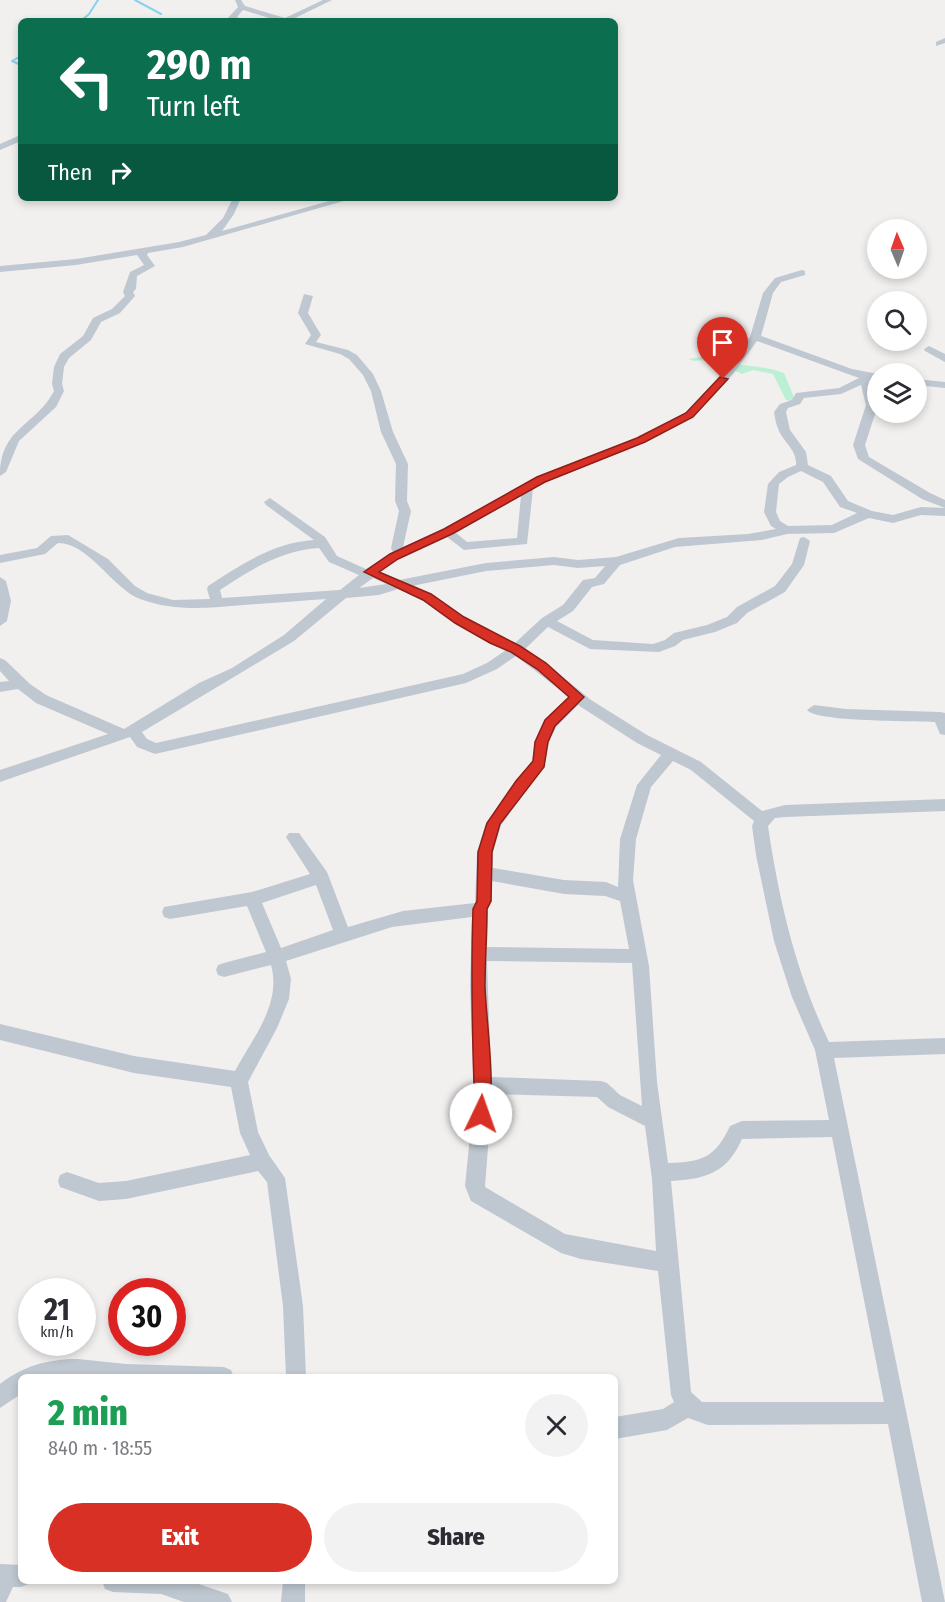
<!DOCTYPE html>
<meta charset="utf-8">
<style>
:root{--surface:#fff;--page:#f2f2f3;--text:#2b2b33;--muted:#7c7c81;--accent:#d93025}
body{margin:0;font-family:"Fira Sans Condensed",sans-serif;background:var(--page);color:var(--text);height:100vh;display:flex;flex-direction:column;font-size:22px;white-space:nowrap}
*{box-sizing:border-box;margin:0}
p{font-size:20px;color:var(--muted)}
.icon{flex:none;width:33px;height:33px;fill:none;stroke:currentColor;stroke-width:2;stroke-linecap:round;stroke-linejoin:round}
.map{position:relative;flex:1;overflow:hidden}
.sheet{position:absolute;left:18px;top:1374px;width:600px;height:210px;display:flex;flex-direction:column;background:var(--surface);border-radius:9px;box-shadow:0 3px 9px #0003}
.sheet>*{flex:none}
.hud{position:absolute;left:18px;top:18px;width:600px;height:183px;border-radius:9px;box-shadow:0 3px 9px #0003;background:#0b6e4f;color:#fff;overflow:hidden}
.needle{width:39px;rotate:358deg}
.buttons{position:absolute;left:867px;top:219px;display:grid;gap:12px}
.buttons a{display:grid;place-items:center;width:60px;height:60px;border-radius:50%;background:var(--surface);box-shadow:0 3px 9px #0003;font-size:30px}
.speed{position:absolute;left:18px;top:1278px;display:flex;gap:12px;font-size:30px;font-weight:700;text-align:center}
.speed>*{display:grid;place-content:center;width:78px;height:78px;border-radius:50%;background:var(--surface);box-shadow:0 3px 9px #0003;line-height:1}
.speed small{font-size:15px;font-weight:400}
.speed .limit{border:9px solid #d22;background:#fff;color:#111}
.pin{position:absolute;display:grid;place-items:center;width:51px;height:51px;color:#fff;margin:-62px -26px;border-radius:50% 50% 50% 0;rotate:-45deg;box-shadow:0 0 6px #0007}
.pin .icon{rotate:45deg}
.me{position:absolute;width:66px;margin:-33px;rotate:3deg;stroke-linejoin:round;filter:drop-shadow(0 0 4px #0008)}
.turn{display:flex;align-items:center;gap:21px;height:126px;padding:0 30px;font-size:27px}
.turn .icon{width:78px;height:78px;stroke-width:2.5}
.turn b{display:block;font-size:42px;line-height:51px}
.then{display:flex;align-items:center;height:57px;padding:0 30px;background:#0003;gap:12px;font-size:22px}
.round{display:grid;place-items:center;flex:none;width:63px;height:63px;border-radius:32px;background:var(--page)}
.overview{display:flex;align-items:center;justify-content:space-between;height:102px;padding:0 30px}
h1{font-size:36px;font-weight:800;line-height:45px;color:#1e9e55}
.primary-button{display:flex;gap:12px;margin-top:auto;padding:12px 30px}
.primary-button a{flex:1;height:69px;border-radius:36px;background:var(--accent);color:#fff;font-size:24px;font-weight:800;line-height:69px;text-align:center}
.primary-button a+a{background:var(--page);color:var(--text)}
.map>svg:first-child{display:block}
.green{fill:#bcf0d4}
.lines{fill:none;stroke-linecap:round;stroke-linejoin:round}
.stream{stroke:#88d1ef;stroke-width:2}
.minor{fill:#bfc8d1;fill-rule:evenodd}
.route{fill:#d93025;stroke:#8d1f18;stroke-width:1.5}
</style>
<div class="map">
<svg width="945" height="1602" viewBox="0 0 945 1602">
<rect width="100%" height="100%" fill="#f2efef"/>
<path class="green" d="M710 355C734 369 759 363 784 373L796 402 786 400 773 374 753 370 742 374 712 359 694 361 689 359Z"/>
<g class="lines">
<path class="stream" d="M135 0 161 14
M81 21 89 14 98 0
M21 56 12 61 21 65"/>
<path class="minor" d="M235 0H241L245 6 285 18 323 0H332L289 21H279L243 10 237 17 245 21H234L228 18 238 7Z
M945 38V43L936 46V42Z
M18 136H21V141L0 150V144Z
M233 198H241L234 214 222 231 340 198H354L183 247 148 253 147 255 155 266 137 276 136 289 133 292 135 296 120 313 101 322 91 340 69 358 64 367 62 384 64 391 56 407 19 441 6 472 0 476C0 427 35 427 54 391L52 384 54 367 60 354 83 336 93 318 112 309 125 296 123 292 130 272 144 265 137 255 76 265 0 272V266L76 259 179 242 206 235 223 218Z
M802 270 805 271V275L781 282 773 293 761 336 852 369 878 374V380H871L878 405 865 445 869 457 930 493 945 500V508L922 499 858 459 853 445 866 405 861 385 841 394 804 398 800 404 788 408 786 412 790 430 806 452 808 465 831 476 848 501 872 511 893 515 921 507 945 508V516L921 515 893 523 869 518 834 533 787 534 762 540 675 547 620 565 604 584 592 587 573 611 557 621 593 640 653 644 665 640 674 633 707 625 727 617 737 607 775 586 792 564 800 538 804 537 810 541 804 565 785 592 747 613 737 623 715 632 683 640 675 646 659 652 590 649 548 627 525 649 546 663 591 700 647 735 701 762 762 811 785 805 945 799V811L785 817 775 818 768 826C779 901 796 973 829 1042L945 1038V1054L834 1058 945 1602H922L888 1424 708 1425 688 1418 667 1430 615 1439V1417L663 1409 674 1402 671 1395 658 1271 581 1259 561 1253 471 1201 465 1186 474 1096 470 987 472 917 392 927 286 961 291 979 289 999 277 1028 248 1082 258 1132 269 1155 285 1178 303 1306 306 1377H286L283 1306 267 1182 258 1171 126 1199 99 1201 60 1187 58 1181 60 1175 67 1172 99 1183 126 1181 250 1155 240 1133 231 1087 134 1073 0 1040V1024L134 1056 235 1071C252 1039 282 1004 271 965L224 977 218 975 216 970 218 965 224 963 266 952 247 906 170 919 164 917 162 912 164 907 252 892 310 874 286 837 289 833H299L327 872 348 927 403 911 475 903 477 852 486 823 532 762 535 742 545 720 569 697 516 656 497 669 466 683 155 754 137 747 130 737 0 782V770L108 734 36 703 18 689 0 692V682L9 681 0 671V658L5 660 30 684 46 695 124 729 199 683 232 668 284 635 326 599C299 601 271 603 244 605 208 608 175 612 140 599 113 589 89 543 58 543L45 554 0 563V555L37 548 51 536 68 535 108 559 135 586 147 593 173 600 210 599 207 589 208 586C240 565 275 542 314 540L266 505 264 502 270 498 325 537 337 556 366 569 393 552 391 548 399 511 395 501 396 464 381 432 371 391 363 375 349 359 340 354 305 344 311 335 298 313 304 294 313 296 308 313 321 335 316 342 348 350 357 355 373 374 381 391 393 432 408 464 407 501 411 511 403 547 444 529 537 476 637 438 685 413 725 370 750 337 763 293 775 278ZM757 341 859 378 839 388 796 393 792 400 780 404 774 412C775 418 776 425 779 431 785 444 797 450 796 465L779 472 768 484 764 512 771 526 776 529 748 534 679 538 616 557 578 560 554 557 486 563 399 580 381 572 398 559 447 537 464 550 527 544 533 489 545 482 645 442 693 417 733 374ZM801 471 823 482 840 507 857 513 832 525 788 526 780 521 776 512 779 484 788 477ZM521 496 517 538 467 542 456 533ZM319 548 329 562 359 575 340 590 222 598 220 590C250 570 282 550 319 548ZM554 565 578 568 605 566 595 578 583 580 563 605 542 618 515 643 464 617 432 594 412 586 486 571ZM373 578 386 584 359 588ZM398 589 422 600 454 623 506 650 487 663 463 674 156 743 147 739 142 732 294 641 346 598 379 595ZM578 705 637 743 661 755 637 785 620 839 618 887 606 882 564 880 493 868V852L501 825 544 767 549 742 556 727ZM673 761 691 770 754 821 752 826 756 855 774 941 792 997 815 1050 829 1120 742 1121 730 1126C715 1158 702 1162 668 1163L657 1082 649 966 633 880 636 839 651 787ZM492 881 564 894 605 896 620 901 629 949 487 947 488 909 492 901ZM316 885 333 930 281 948 262 903ZM487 961 632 963 642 1106 620 1095 607 1083 601 1081 491 1077ZM492 1094 597 1097 608 1107 645 1126 652 1179 656 1251 565 1234 485 1187ZM832 1137 884 1402H702L691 1392 671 1181C706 1179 727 1173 742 1139Z
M929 346 945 354V362L925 351 924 349Z
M916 379 945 382V388L916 385Z
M0 577 6 581 11 601 7 621 0 626Z
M814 705 846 709 940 712 945 713V735L940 734 935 722C915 721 815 722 807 710Z
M78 1359 126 1364 224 1367 231 1370 234 1377H21V1394L0 1408V1384C23 1366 48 1359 78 1359Z
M0 1564 21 1565V1581H30L29 1584 21 1587H13L6 1602H0Z
M102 1581H190L228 1594 232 1602H184L161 1594 113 1592 105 1589Z
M283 1581H305V1602H281Z"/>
</g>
<path class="route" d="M720 377 728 379 693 417 645 442 545 482 452 534 398 559 379 572 431 594 464 617 520 646 546 663 584 697 555 726 548 742 544 767 500 824 492 852 491 901 487 909C487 935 485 961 485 987 486 1018 497 1095 487 1120L481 1122 475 1120C470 1110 474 1095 474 1084 472 1025 471 968 473 909L477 901 478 852 487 823 516 781 533 761 535 742 545 720 569 697 537 669 511 652 490 643 455 623 423 600 364 572 390 554 444 529 537 477 637 438 686 413Z"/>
</svg>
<div class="buttons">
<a><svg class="needle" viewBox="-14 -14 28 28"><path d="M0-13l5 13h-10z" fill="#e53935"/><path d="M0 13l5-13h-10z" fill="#7c7c81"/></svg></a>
<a><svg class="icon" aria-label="search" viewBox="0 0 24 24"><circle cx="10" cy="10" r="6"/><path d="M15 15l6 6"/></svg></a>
<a><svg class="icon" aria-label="layers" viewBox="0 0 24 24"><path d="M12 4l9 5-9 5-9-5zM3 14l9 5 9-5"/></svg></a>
</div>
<div class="speed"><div>21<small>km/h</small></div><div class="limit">30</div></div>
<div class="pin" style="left:723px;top:379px;background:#d93025"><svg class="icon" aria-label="arrive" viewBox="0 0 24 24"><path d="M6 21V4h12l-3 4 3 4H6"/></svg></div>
<svg class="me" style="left:481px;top:1114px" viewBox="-20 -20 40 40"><circle r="19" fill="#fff"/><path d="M0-13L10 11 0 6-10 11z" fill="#d93025"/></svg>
<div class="hud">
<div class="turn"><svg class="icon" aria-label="left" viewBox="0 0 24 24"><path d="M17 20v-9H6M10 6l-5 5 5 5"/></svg><div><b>290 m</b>Turn left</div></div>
<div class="then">Then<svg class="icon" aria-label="right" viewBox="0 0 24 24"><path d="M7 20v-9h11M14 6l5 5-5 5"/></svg></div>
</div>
<section class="sheet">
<div class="overview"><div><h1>2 min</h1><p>840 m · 18:55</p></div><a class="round"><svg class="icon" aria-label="close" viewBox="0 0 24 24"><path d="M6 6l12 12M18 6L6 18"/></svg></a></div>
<div class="primary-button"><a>Exit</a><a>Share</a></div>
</section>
</div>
